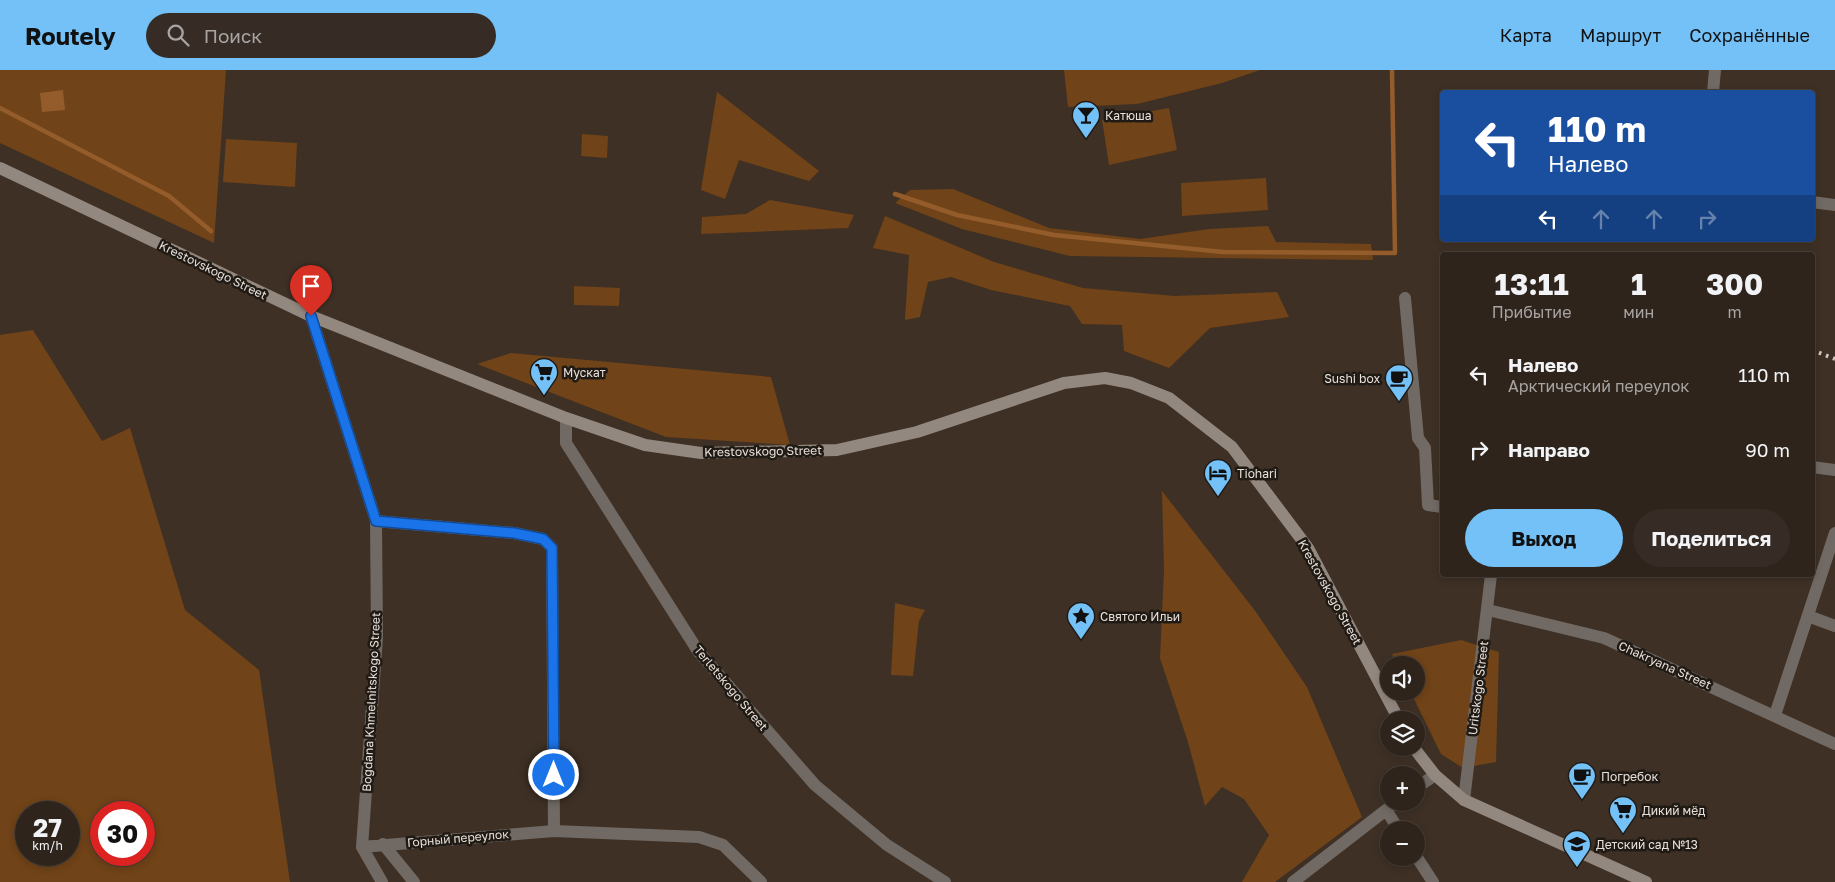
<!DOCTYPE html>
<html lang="ru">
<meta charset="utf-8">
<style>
:root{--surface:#2e241c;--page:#362c25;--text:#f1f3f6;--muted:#a7a4a3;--line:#49413b;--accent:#73c1f6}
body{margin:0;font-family:"Golos Text",sans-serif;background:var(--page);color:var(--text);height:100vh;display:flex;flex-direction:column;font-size:19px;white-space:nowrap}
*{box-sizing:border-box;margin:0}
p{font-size:16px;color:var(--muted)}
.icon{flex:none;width:28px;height:28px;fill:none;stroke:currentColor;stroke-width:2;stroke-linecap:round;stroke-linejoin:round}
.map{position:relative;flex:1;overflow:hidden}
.side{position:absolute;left:1440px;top:182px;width:375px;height:325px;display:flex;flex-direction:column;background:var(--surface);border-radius:5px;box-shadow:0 2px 8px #0003,0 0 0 1px var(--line)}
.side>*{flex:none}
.top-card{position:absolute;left:1440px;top:20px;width:375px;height:152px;border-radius:5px;box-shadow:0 2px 8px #0003,0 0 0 1px var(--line);background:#1a4fa0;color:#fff;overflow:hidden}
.buttons{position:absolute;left:1380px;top:586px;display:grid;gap:10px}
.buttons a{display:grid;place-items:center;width:45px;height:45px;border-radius:50%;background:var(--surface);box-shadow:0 2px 8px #0003,0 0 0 1px var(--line);font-size:25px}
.speed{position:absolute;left:15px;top:731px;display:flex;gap:10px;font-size:25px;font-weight:700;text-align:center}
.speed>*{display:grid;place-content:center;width:65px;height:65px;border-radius:50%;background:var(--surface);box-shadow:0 2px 8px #0003,0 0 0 1px var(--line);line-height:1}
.speed small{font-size:12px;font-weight:400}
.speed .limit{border:8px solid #d22;background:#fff;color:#111}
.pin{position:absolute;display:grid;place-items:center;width:42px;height:42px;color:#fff;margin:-51px -21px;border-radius:50% 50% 50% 0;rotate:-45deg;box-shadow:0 0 5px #0007}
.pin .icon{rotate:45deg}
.me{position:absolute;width:55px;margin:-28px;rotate:0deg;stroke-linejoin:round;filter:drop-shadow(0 0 4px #0008)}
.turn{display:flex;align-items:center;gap:18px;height:105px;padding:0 25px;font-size:22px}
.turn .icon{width:65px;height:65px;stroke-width:2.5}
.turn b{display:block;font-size:35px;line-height:42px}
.lanes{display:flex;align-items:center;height:48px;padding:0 25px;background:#0003;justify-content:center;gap:25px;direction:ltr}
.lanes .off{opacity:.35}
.eta{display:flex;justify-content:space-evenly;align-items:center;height:85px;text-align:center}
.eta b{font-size:30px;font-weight:700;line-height:35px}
.button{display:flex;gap:10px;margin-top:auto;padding:10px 25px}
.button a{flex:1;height:58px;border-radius:30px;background:var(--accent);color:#111;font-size:20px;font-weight:700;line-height:58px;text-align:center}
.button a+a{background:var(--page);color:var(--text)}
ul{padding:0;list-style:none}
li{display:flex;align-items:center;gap:15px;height:75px;padding:0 25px}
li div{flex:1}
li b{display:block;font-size:19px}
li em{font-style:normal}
header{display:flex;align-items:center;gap:30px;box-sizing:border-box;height:70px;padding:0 25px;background:var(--accent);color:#111}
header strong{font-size:24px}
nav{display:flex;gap:28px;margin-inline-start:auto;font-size:18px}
.search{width:350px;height:45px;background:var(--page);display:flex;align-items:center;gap:12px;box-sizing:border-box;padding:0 18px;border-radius:28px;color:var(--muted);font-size:19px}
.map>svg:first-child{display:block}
.green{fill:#704318;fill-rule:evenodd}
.water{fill:#945c2b}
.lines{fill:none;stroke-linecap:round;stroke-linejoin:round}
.stream{stroke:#945c2b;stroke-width:4.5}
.street{stroke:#716a64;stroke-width:12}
.secondary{stroke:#93887f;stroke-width:12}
.rail{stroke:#d3c9c2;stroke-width:4;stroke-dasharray:2.5 5;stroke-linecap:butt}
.route-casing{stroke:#114b97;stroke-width:12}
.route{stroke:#1a73e8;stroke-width:9}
.labels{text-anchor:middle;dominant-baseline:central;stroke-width:5;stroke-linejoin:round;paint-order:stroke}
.poi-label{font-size:12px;fill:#e9e0d9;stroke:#201a15;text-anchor:start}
.street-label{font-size:12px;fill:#e9e0d9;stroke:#201a15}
</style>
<header>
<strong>Routely</strong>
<div class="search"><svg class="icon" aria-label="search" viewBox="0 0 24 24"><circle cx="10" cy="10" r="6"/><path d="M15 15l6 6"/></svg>Поиск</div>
<nav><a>Карта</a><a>Маршрут</a><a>Сохранённые</a></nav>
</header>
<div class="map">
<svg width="1835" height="812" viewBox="0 0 1835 812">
<rect width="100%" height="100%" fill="#3e3025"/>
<path class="green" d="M0 0H226L214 173 0 73Z
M1064 0H1260L1222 13 1137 34 1068 37Z
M717 22 819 101 809 111 739 90 725 129 701 120Z
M1169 38 1177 80 1109 95 1102 50Z
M582 64 608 66 607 88 581 86Z
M226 69 297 73 295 117 223 112Z
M1266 108 1268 140 1182 146 1181 113Z
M953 119 1049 158 1140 169 1209 159 1268 156 1276 172 1371 174 1373 190 1070 186 962 159 895 133 910 120Z
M770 130 854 145 848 158 701 164 702 147 746 144Z
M885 146 994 192 1083 218 1175 226 1277 222 1289 247 1210 258 1169 298 1124 281 1122 255 1082 254 1070 236 991 220 951 207 928 212 920 247 905 250 909 185 873 178Z
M574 216 620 218 619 236 574 235Z
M33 260 102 371 130 358 185 540 259 600 290 812H0V265ZM26 742H69V785H26ZM144 742V785H101V742Z
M511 283 771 307 790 375 666 367 477 294Z
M1162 421 1256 542 1307 617 1362 747 1275 812H1242L1269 765 1244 729 1222 717 1205 736 1188 672 1160 588 1164 500Z
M895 533 925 540 919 551 913 606 891 605Z
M1461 570 1499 582 1496 692 1463 698 1441 684 1411 623 1416 622V595H1397L1392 584Z"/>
<path class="water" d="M63 20 65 40 42 42 40 23Z"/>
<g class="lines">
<path class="stream" d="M0 38 169 126 211 161
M895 124 957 145 1054 165 1223 182 1395 183 1392 0"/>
<path class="street" d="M1713 22 1715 0
M1812 132 1835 135
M1405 228 1418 368 1425 378 1428 435 1442 437
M311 246 376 451 377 567 362 777 382 812
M566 348V373L698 581 815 715 887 775 945 812
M1812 397 1835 400
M376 451 514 463 543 469 552 478 554 761
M1488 540 1604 568 1835 674
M1808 546 1835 556
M1775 645 1835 463
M1416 718 1435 705
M1464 730 1491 505
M1397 732 1386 740 1399 760
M383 774 414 812
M362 777 554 761 699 767 723 775 761 812
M1416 786 1433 812
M1293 812 1386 740"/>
<path class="secondary" d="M0 98 311 246 566 348 645 375 701 383 837 380 917 362 1064 313 1105 308 1131 313 1169 328 1232 377 1308 478 1399 650
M1414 678 1435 705 1464 730 1646 812"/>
<path class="rail" d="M1812 280 1835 289"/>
</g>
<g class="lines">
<g class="route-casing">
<path id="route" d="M311 246 376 451 514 463 543 469 552 478 554 705"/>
</g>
<use href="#route" class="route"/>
</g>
<defs>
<g id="bar-pin" transform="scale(1.4375)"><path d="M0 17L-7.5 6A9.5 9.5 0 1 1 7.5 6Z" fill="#73c1f6" stroke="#201a15"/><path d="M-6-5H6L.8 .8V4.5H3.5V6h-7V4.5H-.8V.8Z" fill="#111"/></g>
<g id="supermarket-pin" transform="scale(1.4375)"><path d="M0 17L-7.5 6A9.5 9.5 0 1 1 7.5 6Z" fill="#73c1f6" stroke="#201a15"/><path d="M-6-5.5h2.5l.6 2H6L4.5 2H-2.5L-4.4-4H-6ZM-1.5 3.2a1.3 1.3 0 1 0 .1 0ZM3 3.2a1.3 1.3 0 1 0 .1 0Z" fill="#111"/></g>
<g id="cafe-pin" transform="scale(1.4375)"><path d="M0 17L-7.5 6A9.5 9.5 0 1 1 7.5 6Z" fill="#73c1f6" stroke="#201a15"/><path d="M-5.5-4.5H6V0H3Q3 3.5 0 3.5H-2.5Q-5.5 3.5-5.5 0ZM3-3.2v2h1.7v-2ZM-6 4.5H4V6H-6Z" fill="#111"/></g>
<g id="hotel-pin" transform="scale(1.4375)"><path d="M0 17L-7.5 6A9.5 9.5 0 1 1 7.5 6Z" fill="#73c1f6" stroke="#201a15"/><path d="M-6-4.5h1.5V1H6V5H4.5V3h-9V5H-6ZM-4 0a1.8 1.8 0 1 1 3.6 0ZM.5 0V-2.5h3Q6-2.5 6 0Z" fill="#111"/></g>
<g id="sight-pin" transform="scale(1.4375)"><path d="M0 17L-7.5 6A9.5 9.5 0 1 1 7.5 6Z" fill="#73c1f6" stroke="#201a15"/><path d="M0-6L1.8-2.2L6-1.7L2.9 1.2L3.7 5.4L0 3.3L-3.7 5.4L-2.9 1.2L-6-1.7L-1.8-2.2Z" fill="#111"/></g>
<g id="school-pin" transform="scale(1.4375)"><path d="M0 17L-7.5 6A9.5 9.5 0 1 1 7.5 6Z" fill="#73c1f6" stroke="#201a15"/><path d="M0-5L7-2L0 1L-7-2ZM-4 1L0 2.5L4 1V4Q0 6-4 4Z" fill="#111"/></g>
</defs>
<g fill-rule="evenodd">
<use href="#bar-pin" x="1086" y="45"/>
<use href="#supermarket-pin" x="544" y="302"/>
<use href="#cafe-pin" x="1399" y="308"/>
<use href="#hotel-pin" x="1218" y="403"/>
<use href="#sight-pin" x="1081" y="546"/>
<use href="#cafe-pin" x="1582" y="706"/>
<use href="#supermarket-pin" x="1623" y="740"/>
<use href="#school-pin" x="1577" y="774"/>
</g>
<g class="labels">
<g class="poi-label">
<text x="1105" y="45">Катюша</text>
<text x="563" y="302">Мускат</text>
<text x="1380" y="308" text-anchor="end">Sushi box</text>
<text x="1237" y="403">Tiohari</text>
<text x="1100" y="546">Святого Ильи</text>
<text x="1601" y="706">Погребок</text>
<text x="1642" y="740">Дикий мёд</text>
<text x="1596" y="774">Детский сад №13</text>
</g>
<g class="street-label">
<text transform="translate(213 200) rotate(26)">Krestovskogo Street</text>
<text transform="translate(763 381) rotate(-1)">Krestovskogo Street</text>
<text transform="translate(1330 522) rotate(61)">Krestovskogo Street</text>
<text transform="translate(1665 595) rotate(24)">Chakryana Street</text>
<text transform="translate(731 618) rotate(50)">Terletskogo Street</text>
<text transform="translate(1478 618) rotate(-83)">Uritskogo Street</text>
<text transform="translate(371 632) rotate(-87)">Bogdana Khmelnitskogo Street</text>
<text transform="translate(458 768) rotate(-5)">Горный переулок</text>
</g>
</g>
</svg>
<div class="buttons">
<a><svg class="icon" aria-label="sound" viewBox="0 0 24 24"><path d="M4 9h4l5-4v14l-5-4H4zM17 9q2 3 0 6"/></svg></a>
<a><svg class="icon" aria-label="layers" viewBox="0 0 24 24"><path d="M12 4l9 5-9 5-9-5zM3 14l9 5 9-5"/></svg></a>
<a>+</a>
<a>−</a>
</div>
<div class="speed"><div>27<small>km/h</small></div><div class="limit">30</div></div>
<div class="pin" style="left:311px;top:246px;background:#d93025"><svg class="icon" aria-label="arrive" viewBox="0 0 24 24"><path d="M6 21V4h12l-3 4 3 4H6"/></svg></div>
<svg class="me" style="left:554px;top:705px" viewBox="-20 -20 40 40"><circle r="17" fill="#1a73e8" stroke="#fff" stroke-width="3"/><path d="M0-11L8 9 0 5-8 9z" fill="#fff"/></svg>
<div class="top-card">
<div class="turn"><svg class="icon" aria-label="left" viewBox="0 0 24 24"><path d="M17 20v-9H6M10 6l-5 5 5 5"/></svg><div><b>110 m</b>Налево</div></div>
<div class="lanes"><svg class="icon" aria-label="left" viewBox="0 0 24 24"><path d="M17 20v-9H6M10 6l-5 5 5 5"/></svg><svg class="icon off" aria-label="ahead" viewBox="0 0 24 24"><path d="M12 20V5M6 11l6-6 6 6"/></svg><svg class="icon off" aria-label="ahead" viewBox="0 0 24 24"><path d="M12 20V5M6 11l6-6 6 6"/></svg><svg class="icon off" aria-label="right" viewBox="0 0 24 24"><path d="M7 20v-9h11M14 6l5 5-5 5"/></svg></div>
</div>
<section class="side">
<div class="eta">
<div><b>13:11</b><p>Прибытие</p></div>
<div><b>1</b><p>мин</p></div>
<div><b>300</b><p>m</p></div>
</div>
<ul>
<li><svg class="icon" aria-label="left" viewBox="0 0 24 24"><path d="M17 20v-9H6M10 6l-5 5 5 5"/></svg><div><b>Налево</b><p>Арктический переулок</p></div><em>110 m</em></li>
<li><svg class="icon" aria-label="right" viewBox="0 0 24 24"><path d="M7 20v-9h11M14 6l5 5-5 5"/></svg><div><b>Направо</b></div><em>90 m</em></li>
</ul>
<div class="button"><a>Выход</a><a>Поделиться</a></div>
</section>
</div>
